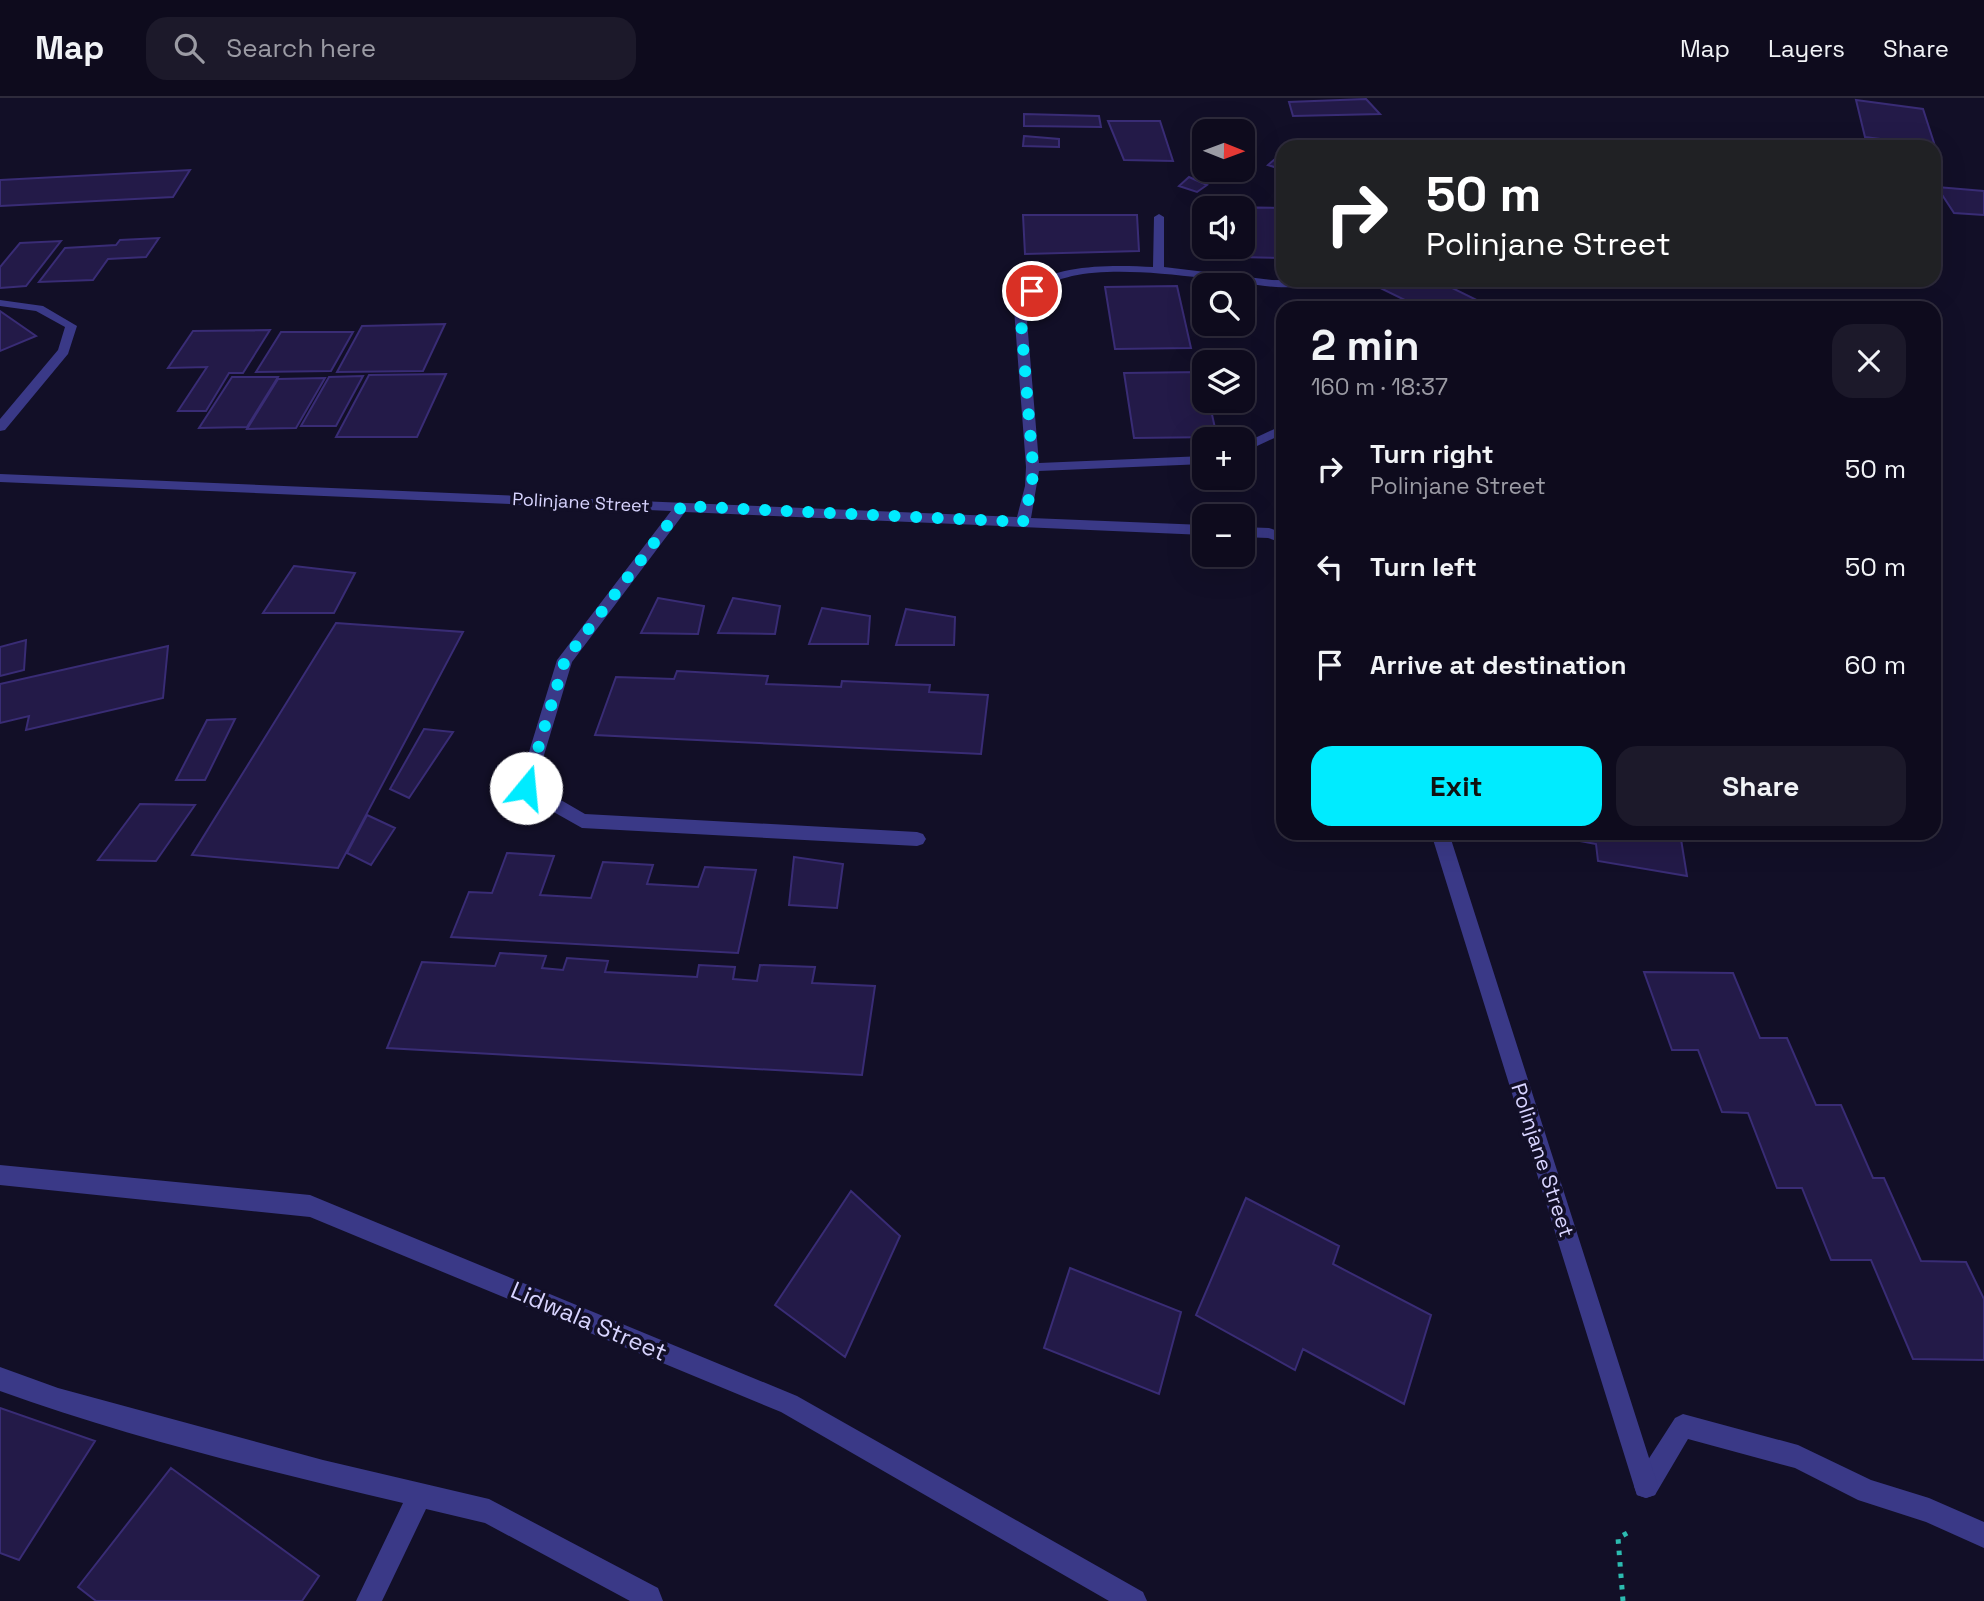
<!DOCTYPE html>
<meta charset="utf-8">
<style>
:root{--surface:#0e0b1d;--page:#1c192a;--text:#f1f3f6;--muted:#9b9ba4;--line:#2e2b3b;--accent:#00ebff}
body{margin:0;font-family:"Space Grotesk",sans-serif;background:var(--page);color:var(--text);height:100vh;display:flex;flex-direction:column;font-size:26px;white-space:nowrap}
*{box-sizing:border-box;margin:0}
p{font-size:23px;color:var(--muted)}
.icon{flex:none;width:38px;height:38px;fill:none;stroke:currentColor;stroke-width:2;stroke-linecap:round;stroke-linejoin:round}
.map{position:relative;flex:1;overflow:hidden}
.panel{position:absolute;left:1276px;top:203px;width:665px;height:539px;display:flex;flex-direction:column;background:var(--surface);border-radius:21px;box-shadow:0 7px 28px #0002,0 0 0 2px var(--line)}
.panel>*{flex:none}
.banner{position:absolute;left:1276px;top:42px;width:665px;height:147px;border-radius:21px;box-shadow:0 7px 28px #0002,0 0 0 2px var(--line);background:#202124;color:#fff;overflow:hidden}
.needle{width:46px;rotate:91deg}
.buttons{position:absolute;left:1192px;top:21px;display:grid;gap:14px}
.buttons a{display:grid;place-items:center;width:63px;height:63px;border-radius:14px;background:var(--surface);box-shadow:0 7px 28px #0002,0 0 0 2px var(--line);font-size:35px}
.pin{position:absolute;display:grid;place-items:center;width:60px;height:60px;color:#fff;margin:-30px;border:4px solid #fff;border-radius:50%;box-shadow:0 2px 7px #0007}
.me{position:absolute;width:77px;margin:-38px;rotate:17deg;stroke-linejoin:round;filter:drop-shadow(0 0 5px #0008)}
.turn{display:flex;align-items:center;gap:24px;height:147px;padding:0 35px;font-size:32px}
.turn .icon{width:91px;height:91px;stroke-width:2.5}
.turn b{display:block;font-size:49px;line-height:60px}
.round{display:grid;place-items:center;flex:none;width:74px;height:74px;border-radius:21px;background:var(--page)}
.headline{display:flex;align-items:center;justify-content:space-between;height:119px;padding:0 35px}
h1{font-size:42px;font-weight:800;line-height:52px}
.action{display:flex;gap:14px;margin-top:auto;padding:14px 35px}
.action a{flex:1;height:80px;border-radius:21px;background:var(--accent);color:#111;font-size:28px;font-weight:800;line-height:80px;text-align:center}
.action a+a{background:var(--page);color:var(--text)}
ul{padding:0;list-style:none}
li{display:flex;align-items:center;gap:21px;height:98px;padding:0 35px}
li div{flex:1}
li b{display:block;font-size:26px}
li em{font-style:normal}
header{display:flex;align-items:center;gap:42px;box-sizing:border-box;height:98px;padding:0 35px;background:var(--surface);border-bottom:2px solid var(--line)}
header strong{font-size:33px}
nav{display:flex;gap:38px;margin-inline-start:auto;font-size:24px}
.search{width:490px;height:63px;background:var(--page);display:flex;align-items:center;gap:18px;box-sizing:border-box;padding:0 24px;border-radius:21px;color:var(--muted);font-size:26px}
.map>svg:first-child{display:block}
.building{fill:#231a48;stroke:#392c75;stroke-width:2}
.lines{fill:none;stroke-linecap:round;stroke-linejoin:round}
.path{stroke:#2cbbb0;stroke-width:5;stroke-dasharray:4.5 7;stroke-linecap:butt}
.service{fill:#3a3987;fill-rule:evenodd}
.minor{fill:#3a3987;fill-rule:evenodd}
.tertiary{fill:#3a3987;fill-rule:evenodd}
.route{stroke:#00ebff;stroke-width:12;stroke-dasharray:0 21.6}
.labels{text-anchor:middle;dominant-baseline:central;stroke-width:7;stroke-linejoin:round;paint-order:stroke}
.far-street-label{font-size:18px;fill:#d8d4ff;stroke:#120f27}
.street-label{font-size:21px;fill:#d8d4ff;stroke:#120f27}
.near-street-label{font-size:24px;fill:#d8d4ff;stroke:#120f27}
</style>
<header>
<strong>Map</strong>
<div class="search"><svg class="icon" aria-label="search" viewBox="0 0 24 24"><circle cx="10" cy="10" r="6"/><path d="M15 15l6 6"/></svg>Search here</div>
<nav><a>Map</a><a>Layers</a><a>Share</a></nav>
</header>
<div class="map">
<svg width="1984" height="1503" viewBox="0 0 1984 1503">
<rect width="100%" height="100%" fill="#120f27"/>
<path class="building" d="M1366 1 1380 16 1293 18 1289 4Z
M1856 2 1923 11 1935 48 1865 39Z
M1024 16 1099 18 1101 29 1024 28Z
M1108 23H1160L1173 63 1124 62Z
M1024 38 1059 41V49L1023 48Z
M1281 56 1283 72 1268 67Z
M190 72 173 99 0 108V82Z
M1189 79 1207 87 1197 94 1179 88Z
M1937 89 1984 93V117L1954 115Z
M1227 109 1283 110V160L1238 159 1236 149H1242V110Z
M1023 117H1137L1139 153 1025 156Z
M159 140 146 159 108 161 93 182 39 184 65 150 116 147 120 142Z
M61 143 26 188 0 190V169L20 145Z
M1372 182H1436L1487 207 1482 210H1421L1368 184Z
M1177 188 1191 250 1115 251 1105 189Z
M0 213 36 238 0 253Z
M445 226 423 273 337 274 362 228Z
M270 232 243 275H229L206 313H178L207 269 168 270 193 233Z
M281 234H353L331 273 256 274Z
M1202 274 1204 303H1209L1217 339 1134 340 1124 275Z
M446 276 417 339H336L369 277Z
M363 278 336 328H301L329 279Z
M232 279H278L247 329 199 330Z
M325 280 296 330 247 331 278 281Z
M294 468 355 475 334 515H263Z
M658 500 704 508 698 536 641 535Z
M733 500 780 508 775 536 718 535Z
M822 510 870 518 868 546H809Z
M906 511 955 519 954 547H896Z
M336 525 463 534 338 770 192 757Z
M26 542 24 572 0 578V549Z
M168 548 163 600 26 632 29 618 0 625V586Z
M677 573 768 578 766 586 841 589 842 583 930 587 929 594 988 597 981 656 595 637 616 579 674 581Z
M235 621 205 682H176L207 622Z
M424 631 453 634 409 700 390 691Z
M140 706 195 707 156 763 98 762Z
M367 717 395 730 371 767 347 755Z
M1573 735H1680L1687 778 1598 763 1596 746 1574 742Z
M507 755 554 758 540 797 591 800 603 764 653 767 647 786 698 789 705 769 756 772 738 855 451 839 469 794 492 795Z
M794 759 843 766 837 810 789 807Z
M500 855 546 858 542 870 563 872 567 860 608 863 605 874 697 879 699 867 735 869 733 881 757 883 760 867 815 869 812 885 875 888 862 977 387 950 422 864 495 868Z
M1644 874 1733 875 1760 940H1787L1816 1007H1841L1873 1080H1884L1921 1163 1966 1164 1984 1201V1262L1913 1261 1871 1162H1831L1802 1090H1777L1748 1015 1722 1014 1698 952H1672Z
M851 1093 900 1138 845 1259 775 1207Z
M1246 1100 1339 1148 1333 1166 1431 1217 1404 1306 1303 1251 1295 1272 1196 1217Z
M1070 1170 1181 1214 1159 1296 1044 1250Z
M0 1310 95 1343 19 1462 0 1455Z
M171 1370 319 1478 302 1503H96L78 1489Z"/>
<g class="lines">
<path class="path" d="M1623 1503 1618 1440 1633 1432"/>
<path class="service" d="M0 202 43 208 77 228 68 256 5 332 0 333V321L58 252 65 229 36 213 0 208Z
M1683 1316 1798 1347 1871 1382 1929 1400 1984 1424V1450L1926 1424 1858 1402 1795 1370 1688 1341 1655 1397 1646 1400 1637 1397 1634 1388 1637 1379 1675 1320Z"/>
<path class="minor" d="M1159 116 1164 119V169L1272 182 1341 183 1335 186C1315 188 1296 190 1276 189 1221 185 1081 154 1038 194 1033 198 1030 206 1026 211L1039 365 1204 358V366L1039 373 1031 420 1204 427V437L685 414 572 564 535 687 585 716 917 734 923 736 926 741 923 746 917 748 582 730 520 695 518 690 557 562 671 413 0 384V376L1017 419 1025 388 1026 369 1014 211C1019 204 1024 195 1030 189 1056 165 1119 167 1153 169L1154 119Z
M1283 327V336L1242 355V346Z
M1242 429 1269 430 1283 435V445L1268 440 1242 439Z
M1431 735H1449L1658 1388 1655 1397 1646 1400 1637 1397 1634 1388Z
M0 1269 58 1290 323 1362 489 1401 658 1490 663 1503H630L485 1425 426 1411 382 1503H356L403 1405C268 1373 130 1340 0 1293Z"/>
<path class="tertiary" d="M0 1067 310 1097 797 1298 1143 1494 1147 1503H1109L781 1314 310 1119 0 1087Z"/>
</g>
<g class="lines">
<path class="route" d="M526 690 565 562 682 408 1023 424 1032 388 1033 369 1020 211 1023 200 1032 193"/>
</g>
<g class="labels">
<g class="far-street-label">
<text transform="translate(581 404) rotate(3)">Polinjane Street</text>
</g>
<g class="street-label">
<text transform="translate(1543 1062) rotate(72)">Polinjane Street</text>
</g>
<g class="near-street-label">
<text transform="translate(589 1223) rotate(23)">Lidwala Street</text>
</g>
</g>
</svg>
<div class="buttons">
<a><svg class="needle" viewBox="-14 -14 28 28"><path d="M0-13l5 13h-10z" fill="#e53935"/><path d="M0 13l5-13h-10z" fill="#9b9ba4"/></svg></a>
<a><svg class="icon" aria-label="sound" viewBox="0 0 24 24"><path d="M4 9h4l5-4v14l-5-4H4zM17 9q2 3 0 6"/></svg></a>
<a><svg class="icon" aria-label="search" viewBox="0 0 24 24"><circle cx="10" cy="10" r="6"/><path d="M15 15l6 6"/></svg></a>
<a><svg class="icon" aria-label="layers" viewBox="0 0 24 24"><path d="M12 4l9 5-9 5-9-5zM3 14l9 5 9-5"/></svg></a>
<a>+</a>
<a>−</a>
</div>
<div class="pin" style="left:1032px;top:193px;background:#d93025"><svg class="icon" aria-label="arrive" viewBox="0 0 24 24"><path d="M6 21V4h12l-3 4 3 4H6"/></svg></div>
<svg class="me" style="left:526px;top:690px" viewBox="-20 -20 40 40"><circle r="19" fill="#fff"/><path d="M0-13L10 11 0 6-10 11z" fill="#00ebff"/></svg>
<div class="banner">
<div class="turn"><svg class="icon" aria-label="right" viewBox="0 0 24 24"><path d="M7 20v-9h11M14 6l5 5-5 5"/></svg><div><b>50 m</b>Polinjane Street</div></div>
</div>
<section class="panel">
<div class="headline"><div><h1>2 min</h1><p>160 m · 18:37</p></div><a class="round"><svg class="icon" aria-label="close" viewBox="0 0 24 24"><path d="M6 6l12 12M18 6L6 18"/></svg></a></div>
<ul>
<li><svg class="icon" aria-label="right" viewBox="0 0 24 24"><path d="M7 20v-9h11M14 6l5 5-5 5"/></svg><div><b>Turn right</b><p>Polinjane Street</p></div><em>50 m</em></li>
<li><svg class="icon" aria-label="left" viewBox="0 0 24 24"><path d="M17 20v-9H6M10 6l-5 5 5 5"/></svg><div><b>Turn left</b></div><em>50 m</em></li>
<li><svg class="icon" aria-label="arrive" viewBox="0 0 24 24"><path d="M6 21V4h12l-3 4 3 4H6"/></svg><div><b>Arrive at destination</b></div><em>60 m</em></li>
</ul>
<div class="action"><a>Exit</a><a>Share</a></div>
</section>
</div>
